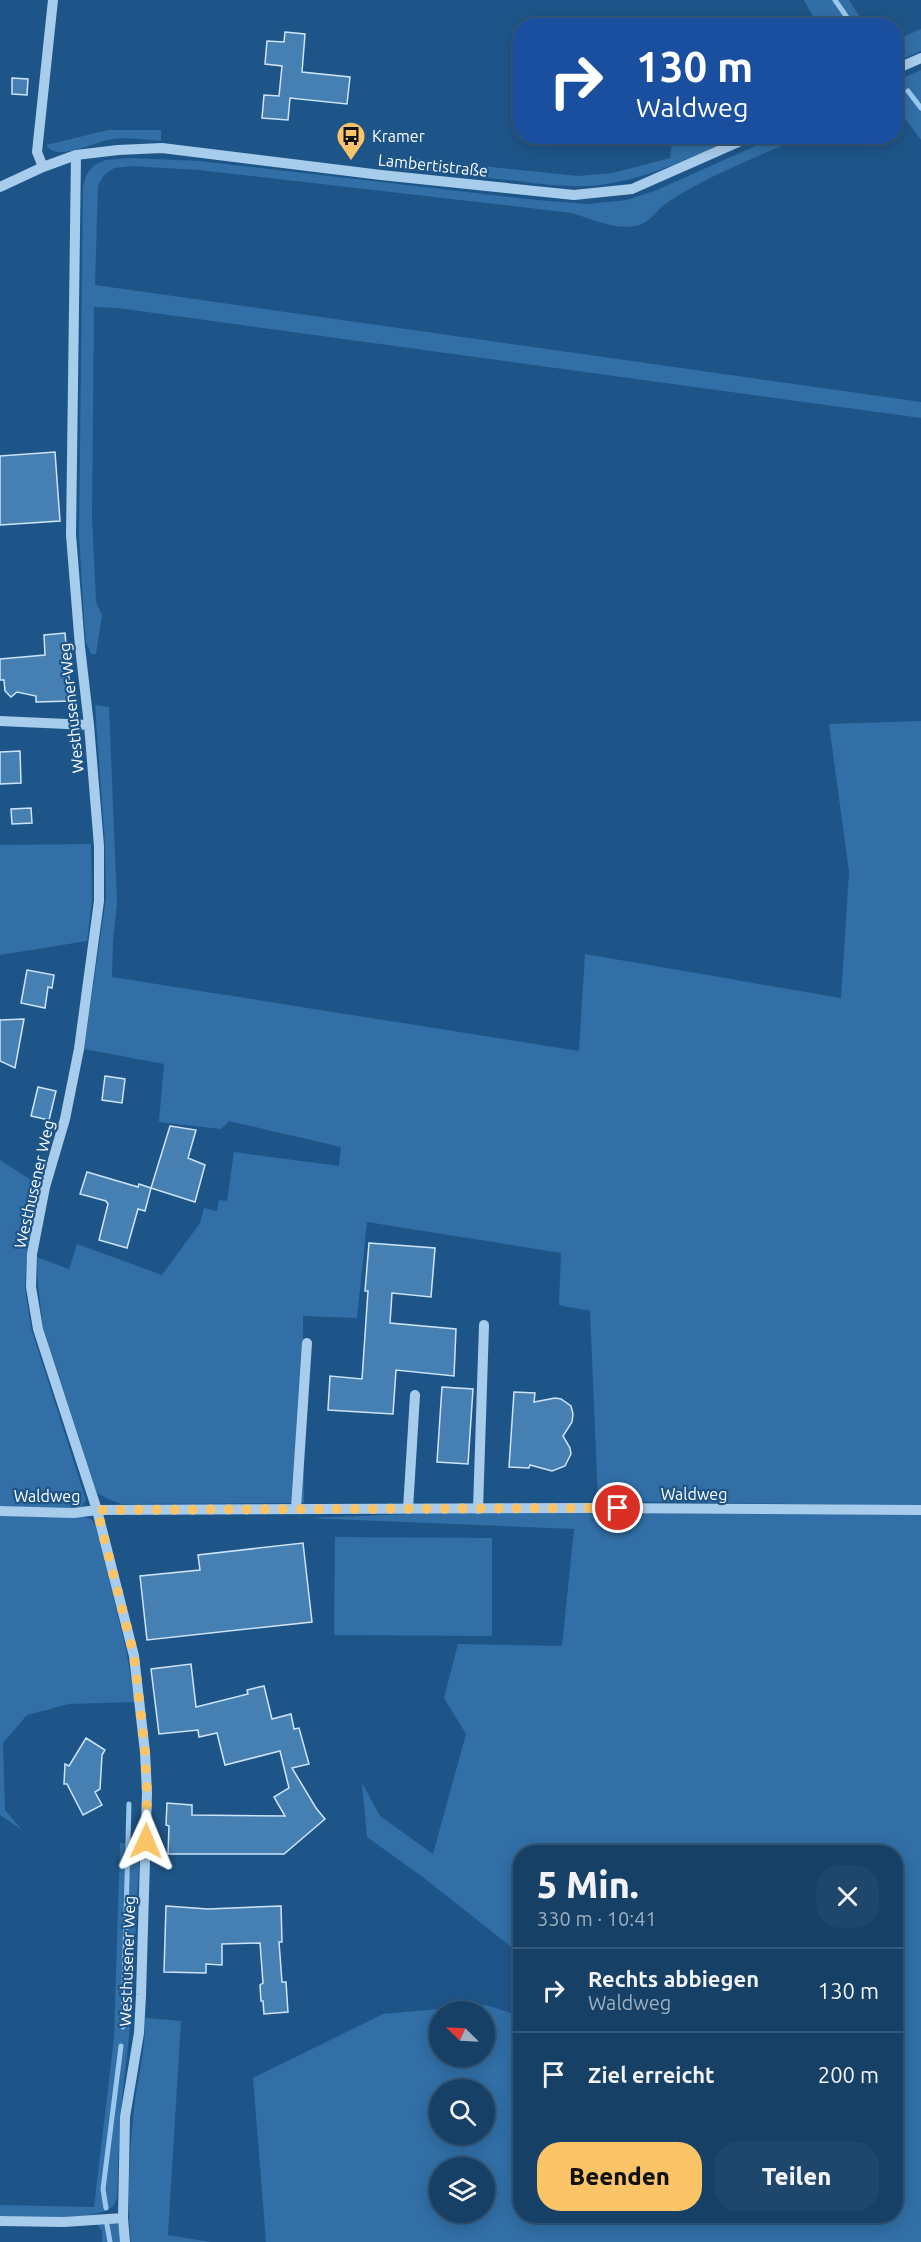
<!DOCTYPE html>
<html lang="de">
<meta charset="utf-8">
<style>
:root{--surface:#164066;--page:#1f476c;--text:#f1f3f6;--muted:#9eafbf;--line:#35597a;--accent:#fac467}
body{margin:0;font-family:Ubuntu,sans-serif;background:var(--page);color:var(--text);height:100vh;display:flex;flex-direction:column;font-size:22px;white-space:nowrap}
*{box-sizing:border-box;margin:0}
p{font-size:20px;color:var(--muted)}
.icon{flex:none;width:33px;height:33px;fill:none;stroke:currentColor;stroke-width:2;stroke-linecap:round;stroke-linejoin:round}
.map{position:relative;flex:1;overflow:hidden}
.panel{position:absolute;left:513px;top:1845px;width:390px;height:378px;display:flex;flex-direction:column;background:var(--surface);border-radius:24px;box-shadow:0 3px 15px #0003,0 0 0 2px var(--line)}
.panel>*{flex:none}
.guide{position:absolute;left:513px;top:18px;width:390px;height:126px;border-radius:24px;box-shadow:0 3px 15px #0003,0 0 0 2px var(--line);background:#1a4fa0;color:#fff;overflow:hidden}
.needle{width:39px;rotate:294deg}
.controls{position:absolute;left:429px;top:2001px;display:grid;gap:12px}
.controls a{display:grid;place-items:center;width:66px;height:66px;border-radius:50%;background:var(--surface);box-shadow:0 3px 15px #0003,0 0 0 2px var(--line);font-size:30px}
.pin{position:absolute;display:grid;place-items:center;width:51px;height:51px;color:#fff;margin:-26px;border:3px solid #fff;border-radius:50%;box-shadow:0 2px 6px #0007}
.me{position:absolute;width:66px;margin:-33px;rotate:1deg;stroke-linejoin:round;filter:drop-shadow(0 0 4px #0008)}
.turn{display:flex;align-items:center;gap:21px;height:126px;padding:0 24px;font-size:27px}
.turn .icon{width:78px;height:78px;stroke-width:2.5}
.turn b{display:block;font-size:42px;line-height:51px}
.round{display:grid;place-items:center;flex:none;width:63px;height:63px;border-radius:24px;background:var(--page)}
.head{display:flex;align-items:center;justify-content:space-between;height:102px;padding:0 24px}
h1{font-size:36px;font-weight:800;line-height:45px}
.primary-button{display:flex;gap:12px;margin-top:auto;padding:12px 24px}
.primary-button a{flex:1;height:69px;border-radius:24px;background:var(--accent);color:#111;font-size:24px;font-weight:800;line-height:69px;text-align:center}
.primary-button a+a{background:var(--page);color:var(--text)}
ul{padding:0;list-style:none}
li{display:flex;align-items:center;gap:18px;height:84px;padding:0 24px;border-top:2px solid var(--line)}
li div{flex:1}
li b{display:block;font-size:22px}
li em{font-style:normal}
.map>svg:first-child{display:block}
.green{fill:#316fa6;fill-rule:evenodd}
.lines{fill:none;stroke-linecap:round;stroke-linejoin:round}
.stream{stroke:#9bc8ed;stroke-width:5}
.building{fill:#467fb1;stroke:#cde4f8;stroke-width:1.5}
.minor{stroke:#a8cceb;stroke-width:10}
.route{stroke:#fac467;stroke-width:10;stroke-dasharray:0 18}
.labels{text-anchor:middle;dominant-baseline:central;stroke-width:4.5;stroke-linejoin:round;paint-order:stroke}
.poi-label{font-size:16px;fill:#fff;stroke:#1e5588;text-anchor:start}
.street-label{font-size:16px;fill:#fff;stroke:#1e5588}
</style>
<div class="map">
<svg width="921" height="2242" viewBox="0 0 921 2242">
<rect width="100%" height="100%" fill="#1e5588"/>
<path class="green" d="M804 0H849L865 25H818Z
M921 29V51L896 62V40Z
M921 70V140L903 116 896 112V81Z
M108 130H161V141C145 140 128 137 113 139 95 141 57 163 46 145Z
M673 137H736C696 155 656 175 613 183 578 190 542 184 508 180 467 176 426 171 385 167L387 156 578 176 613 173 670 158Z
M775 137H802C757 157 709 175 668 202 656 210 650 224 635 226 615 230 591 219 572 213L199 170 132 166 114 168 103 176 98 186 95 285 921 402V418L118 308 94 307 92 516 96 602 102 615 96 654H91L86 642 84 619 79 535 83 186 87 174 94 165 106 160 130 158 199 161 537 200 587 204 627 200 657 190Z
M95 705 109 707 117 903 113 941 112 977 579 1051 585 954 841 998 849 872 829 724 921 721V1506L598 1501 590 1311 559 1305 561 1253 367 1222 357 1318 303 1316 304 1503 122 1504 108 1499 97 1493 43 1327 38 1285 37 1257 69 1269 77 1244 162 1275 200 1223 204 1208 217 1211 219 1200 227 1201 234 1152 339 1166 341 1147 229 1121 221 1129 159 1122 164 1064 84 1049 106 898 105 844Z
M91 844 92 900 87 941 0 955V845Z
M0 1160 39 1185 27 1254 25 1288 31 1328 86 1500 81 1507 75 1508 0 1506Z
M598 1513 921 1514V2242H266L253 2078 383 2014 486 2005 520 2016V2216H896V1852H520V1954L424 1878 367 1837 362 1783 380 1816 433 1854 466 1734 444 1698 458 1644 562 1646 574 1529 308 1518 411 1514ZM440 2012H484V2056H440ZM440 2090H484V2134H440ZM440 2168H484V2212H440Z
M0 1516 84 1517 91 1519 96 1526 126 1649 135 1702 69 1704 27 1715 3 1743 5 1810 22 1830 0 1815Z
M335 1537 492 1538V1636L334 1635Z
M120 1843H140L131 2018 120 2119 117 2197 114 2205C97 2223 25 2216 0 2216V2205L94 2207 114 2038Z
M145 2018 181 2021 168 2235 210 2242H131C127 2202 129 2158 133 2118 136 2084 146 2051 145 2018Z
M113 2222 119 2225 121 2242H102V2231L97 2224Z"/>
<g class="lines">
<path class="stream" d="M835 0 853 26
M908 91 921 108
M123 2027 129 1804
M106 2208 103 2189 121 2046
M107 2225 110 2242"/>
</g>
<path class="building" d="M285 32 305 34 302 72 350 77 347 104 290 98 288 120 262 118 264 95 279 96 282 66 265 64 267 41 284 42Z
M12 78 28 79 27 95 12 94Z
M55 452 60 521 0 525V456Z
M65 633 71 701 36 702V696L17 692 11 697 5 691 4 680H0V659L45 655 44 635Z
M20 751 21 783 0 784V752Z
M31 808 32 823 12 824 11 809Z
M27 970 54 975 52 988 48 987 45 1008 21 1003Z
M24 1019 15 1068 0 1061V1020Z
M105 1076 125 1079 122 1103 102 1100Z
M38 1087 56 1091 49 1120 31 1116Z
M170 1126 196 1130 188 1158 205 1165 195 1202 151 1188 145 1211 138 1209 127 1248 99 1240 108 1204 106 1201 80 1194 87 1172 138 1187 139 1184 151 1188Z
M369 1243 435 1248 431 1297 392 1293 390 1323 456 1329 454 1376 396 1370 393 1414 328 1410 330 1376 362 1379 368 1291H365Z
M442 1387 473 1389 468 1464 437 1462Z
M514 1392 535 1393 534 1402 555 1398 561 1399 571 1406 573 1414 572 1422 563 1436 570 1448 571 1454 565 1466 552 1471 530 1465 529 1468 509 1467Z
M303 1543 312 1622 147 1640 140 1576 200 1570 198 1555Z
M191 1664 196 1707 248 1694 247 1690 264 1686 272 1719 291 1714 294 1729 299 1728 309 1764 292 1768 316 1808 325 1819 284 1854H168L169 1826 166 1825 167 1803 192 1805V1815L285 1816 274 1797 289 1788 280 1751 225 1765 217 1733 199 1737 198 1730 159 1734 151 1669Z
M86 1738 105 1750 102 1755 100 1789 95 1792 102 1805 83 1815 67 1784H64L65 1764 69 1766Z
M166 1906 208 1909 281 1906 282 1942H279L282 1982H286L288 2012 264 2014 263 2001H261L260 1985 263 1983 260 1943 222 1944V1965L206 1964V1973L164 1972Z"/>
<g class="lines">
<path class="minor" d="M896 69 921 58
M76 155 71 535 80 647 89 725 99 846V901L79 1049 65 1119 45 1187 32 1254 31 1287 38 1329 97 1510 134 1656 145 1752 147 1793 141 1995 139 2033 125 2117 123 2218 125 2242
M43 167 37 152 53 0
M0 187 43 167 76 155 118 150 162 148 381 175 574 195 632 189 752 136
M0 721 89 725
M296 1508 307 1343
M408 1509 415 1395
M478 1509 484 1325
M0 1511 74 1513 97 1510 595 1508 921 1510
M0 2221 64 2222 123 2218"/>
</g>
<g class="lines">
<path class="route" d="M146 1841 147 1793 145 1752 134 1656 97 1510 618 1508"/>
</g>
<defs>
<g id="bus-pin" transform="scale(1.5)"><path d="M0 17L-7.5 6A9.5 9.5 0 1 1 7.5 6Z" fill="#fac467" stroke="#1e5588"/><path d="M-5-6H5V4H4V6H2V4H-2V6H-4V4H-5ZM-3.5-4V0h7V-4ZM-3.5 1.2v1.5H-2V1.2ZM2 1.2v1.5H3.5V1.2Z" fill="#111"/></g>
</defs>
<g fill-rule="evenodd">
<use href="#bus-pin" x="351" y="136"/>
</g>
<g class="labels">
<g class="poi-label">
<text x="372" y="136">Kramer</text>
</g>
<g class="street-label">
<text transform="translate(433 165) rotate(6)">Lambertistraße</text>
<text transform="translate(71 708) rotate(-96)">Westhusener Weg</text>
<text transform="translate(34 1184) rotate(-77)">Westhusener Weg</text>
<text x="694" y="1494">Waldweg</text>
<text x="47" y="1496">Waldweg</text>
<text transform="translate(127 1961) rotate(-88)">Westhusener Weg</text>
</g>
</g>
</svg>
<div class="controls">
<a><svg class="needle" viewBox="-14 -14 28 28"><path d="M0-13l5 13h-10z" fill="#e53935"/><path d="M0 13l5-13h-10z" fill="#9eafbf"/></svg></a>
<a><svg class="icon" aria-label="search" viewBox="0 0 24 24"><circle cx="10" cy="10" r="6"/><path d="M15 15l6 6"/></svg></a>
<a><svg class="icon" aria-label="layers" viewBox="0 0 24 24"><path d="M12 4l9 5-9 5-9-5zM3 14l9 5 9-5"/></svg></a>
</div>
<div class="pin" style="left:618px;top:1508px;background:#d93025"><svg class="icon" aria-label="arrive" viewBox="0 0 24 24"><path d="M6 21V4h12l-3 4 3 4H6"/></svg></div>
<svg class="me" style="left:146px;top:1841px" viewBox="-20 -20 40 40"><path d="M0-17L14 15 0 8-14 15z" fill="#fac467" stroke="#fff" stroke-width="4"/></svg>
<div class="guide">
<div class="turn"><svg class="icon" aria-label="right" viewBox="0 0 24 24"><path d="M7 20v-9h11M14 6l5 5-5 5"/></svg><div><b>130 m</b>Waldweg</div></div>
</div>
<section class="panel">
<div class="head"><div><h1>5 Min.</h1><p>330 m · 10:41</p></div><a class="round"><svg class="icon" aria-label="close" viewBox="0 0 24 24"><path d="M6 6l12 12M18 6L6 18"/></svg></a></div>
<ul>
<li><svg class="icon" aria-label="right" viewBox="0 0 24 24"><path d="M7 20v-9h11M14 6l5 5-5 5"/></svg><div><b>Rechts abbiegen</b><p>Waldweg</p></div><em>130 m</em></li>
<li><svg class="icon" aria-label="arrive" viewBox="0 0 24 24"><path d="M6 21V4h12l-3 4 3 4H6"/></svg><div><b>Ziel erreicht</b></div><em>200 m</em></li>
</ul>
<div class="primary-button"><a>Beenden</a><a>Teilen</a></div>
</section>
</div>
